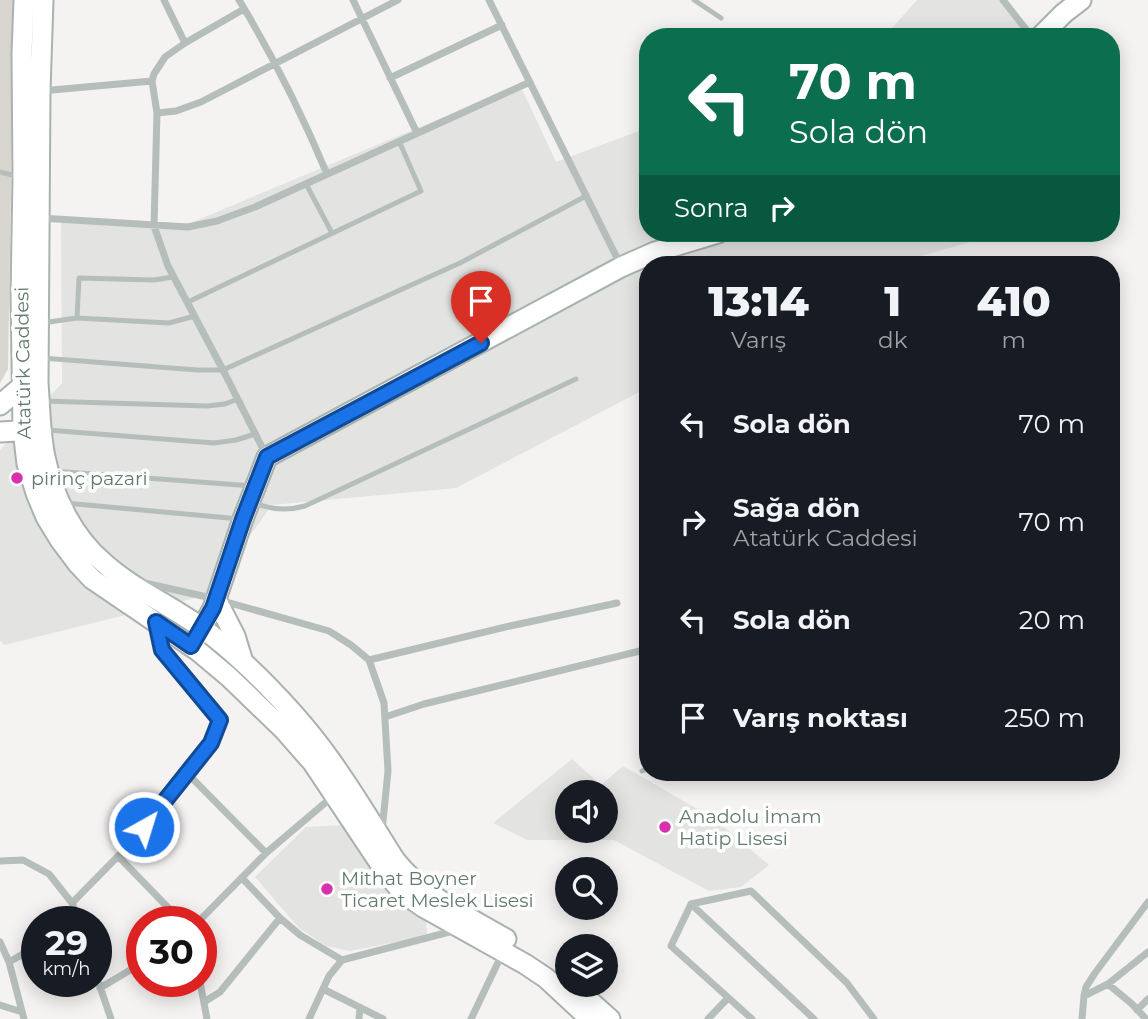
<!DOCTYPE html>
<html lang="tr">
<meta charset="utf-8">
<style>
:root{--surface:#171b24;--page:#20242c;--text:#f1f3f6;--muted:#9ea1a6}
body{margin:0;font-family:Montserrat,sans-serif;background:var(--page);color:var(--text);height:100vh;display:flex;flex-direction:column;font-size:26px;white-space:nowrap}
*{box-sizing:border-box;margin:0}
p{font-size:23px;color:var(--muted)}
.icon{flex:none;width:38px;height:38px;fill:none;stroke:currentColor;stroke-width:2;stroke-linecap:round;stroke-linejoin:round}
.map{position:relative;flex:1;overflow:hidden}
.drawer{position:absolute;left:639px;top:256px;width:481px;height:525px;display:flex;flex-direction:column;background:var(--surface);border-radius:28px;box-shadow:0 4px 18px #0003}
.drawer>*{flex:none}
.top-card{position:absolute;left:639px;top:28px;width:481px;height:214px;border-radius:28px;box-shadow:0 4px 18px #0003;background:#0b6e4f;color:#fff;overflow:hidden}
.tools{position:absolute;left:555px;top:780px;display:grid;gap:14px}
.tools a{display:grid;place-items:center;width:63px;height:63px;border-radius:50%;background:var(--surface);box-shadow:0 4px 18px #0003;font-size:35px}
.speed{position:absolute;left:21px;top:906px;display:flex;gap:14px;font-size:35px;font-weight:700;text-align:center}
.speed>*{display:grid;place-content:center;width:91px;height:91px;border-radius:50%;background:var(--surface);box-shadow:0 4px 18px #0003;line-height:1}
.speed small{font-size:18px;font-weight:400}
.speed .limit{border:10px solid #d22;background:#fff;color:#111}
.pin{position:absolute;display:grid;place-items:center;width:60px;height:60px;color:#fff;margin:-72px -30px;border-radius:50% 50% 50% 0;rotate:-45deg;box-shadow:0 0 7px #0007}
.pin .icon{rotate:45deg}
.me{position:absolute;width:77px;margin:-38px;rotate:39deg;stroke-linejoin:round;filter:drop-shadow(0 0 5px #0008)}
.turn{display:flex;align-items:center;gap:24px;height:147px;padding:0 35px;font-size:32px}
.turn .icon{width:91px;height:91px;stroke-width:2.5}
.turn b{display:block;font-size:49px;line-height:60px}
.then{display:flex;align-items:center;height:66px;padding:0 35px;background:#0003;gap:14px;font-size:26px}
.eta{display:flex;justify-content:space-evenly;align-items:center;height:119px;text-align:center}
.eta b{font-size:42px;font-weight:800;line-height:49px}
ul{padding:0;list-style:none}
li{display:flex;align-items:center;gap:21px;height:98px;padding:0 35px}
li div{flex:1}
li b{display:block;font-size:26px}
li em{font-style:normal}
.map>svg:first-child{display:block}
.built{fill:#e3e3e2;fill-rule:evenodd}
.green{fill:#d8d5cf}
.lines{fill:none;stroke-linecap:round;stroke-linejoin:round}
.secondary-casing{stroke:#a8b3ae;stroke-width:23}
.lane{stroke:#b5beba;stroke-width:5}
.street{stroke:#b5beba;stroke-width:7}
.secondary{stroke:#fff;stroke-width:19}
.route-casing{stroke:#114b97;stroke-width:18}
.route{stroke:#1a73e8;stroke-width:12}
.poi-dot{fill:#d731ad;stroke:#fff;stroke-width:2.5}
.labels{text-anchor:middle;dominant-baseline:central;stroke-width:7;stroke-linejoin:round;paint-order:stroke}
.street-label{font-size:19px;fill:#627b6e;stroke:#fff}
.poi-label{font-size:19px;fill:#627b6e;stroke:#fff;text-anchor:start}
</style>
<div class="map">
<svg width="1148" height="1019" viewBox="0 0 1148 1019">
<rect width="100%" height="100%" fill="#f5f2f2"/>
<path class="built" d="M917 0H999L1040 37H884Z
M520 85 556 162 647 128 648 233H1002L893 264H648L647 388 456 488 272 505 207 595 4 645 0 641V450L62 383 61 218 188 224Z
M572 759 601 785 623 766 713 818 769 865 741 887 709 891 614 840H527L493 823ZM567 793H606V831H567Z
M345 825 374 872 397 901 426 920 427 936 350 951 326 946 299 928 255 877 306 827Z"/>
<path class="green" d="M0 0H14L8 369 0 383Z"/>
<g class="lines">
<g class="secondary-casing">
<path id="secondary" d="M24 0 22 53 23 178 21 294 23 430 27 464 36 493 46 517 60 540 78 564 92 579 198 651 229 677 284 730 313 763 387 874 402 892 423 907 525 964 546 978 590 1019
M43 0 40 91 38 383C40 408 40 433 45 457 53 496 73 537 104 563 133 589 170 605 202 628 216 638 230 650 243 662 274 691 307 727 331 761 354 793 374 827 395 860 423 896 467 916 506 939
M1040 37 1064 13 1081 0
M0 405 21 387 30 385
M0 432 34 430
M216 599 235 636 243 662
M197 637 213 608 243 519 267 457 621 267 655 252 718 233
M582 994 610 1019"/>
</g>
<path class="lane" d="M694 0 721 18
M0 172 20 177
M306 184 332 233
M188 302 421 191 399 141
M77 318 79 278 154 280 173 277
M42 323 77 318 169 323 195 316
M42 358 197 370H223L460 263 586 196
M43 401 207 406 225 404 238 399
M47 430 214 443 236 440 255 434
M53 471 253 486
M253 502C270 510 287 511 305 506L576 379
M65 503 240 519
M642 771 648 769"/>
<path class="street" d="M164 0 185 43
M239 0C273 56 302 114 327 174
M353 0 417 133
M489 0 621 266
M1003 0 1032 37
M244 9 185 43 165 57 154 74 152 81 157 113 154 226 168 266 223 370 266 455
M390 78 502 25
M41 91 152 81
M157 113 176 111 201 102 398 0
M40 218 188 227 217 221 255 207 530 82
M140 582 216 599 329 631 351 645 369 660 384 703 388 771 382 831
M369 660 510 626 617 603
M385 717 424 704 648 649
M187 773 266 853
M118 856 182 922
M0 861 23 860 49 874 72 903 79 922
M242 878 280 918 300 935 342 960
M72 903 130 844 211 743 221 721 162 650 158 629
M691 904 814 1019
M198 922 266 853 332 797
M0 942 9 962 24 1019
M9 962 37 946
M96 975 111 1019
M200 982 207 1019
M1108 984 1132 1004 1146 1019
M100 988 142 963
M323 989 383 1019
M1084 996 1108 984 1148 952
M204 1002 220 992 280 918
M0 1005 22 1012
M1137 1010 1148 999
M309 1019 329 976 342 960 457 930
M359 1019 360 1008
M471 1019 503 952
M708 1019 728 998
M752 1019 671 946 691 904 751 891 847 983 874 1019
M1082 1019 1084 996 1086 987 1095 973 1148 902"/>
<use href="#secondary" class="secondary"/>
</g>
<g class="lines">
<g class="route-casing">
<path id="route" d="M144 827 211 743 220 720 162 650 156 622 191 646 213 608 243 519 267 457 481 343"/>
</g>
<use href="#route" class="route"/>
</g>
<g class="poi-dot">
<circle cx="17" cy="478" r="7"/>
<circle cx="665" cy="827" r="7"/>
<circle cx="327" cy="889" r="7"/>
</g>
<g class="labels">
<g class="street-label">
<text transform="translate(23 363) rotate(-91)">Atatürk Caddesi</text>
</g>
<g class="poi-label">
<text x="31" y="478">pirinç pazari</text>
<text x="679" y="816">Anadolu İmam<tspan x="679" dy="22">Hatip Lisesi</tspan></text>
<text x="341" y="878">Mithat Boyner<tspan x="341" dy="22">Ticaret Meslek Lisesi</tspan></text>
</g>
</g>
</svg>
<div class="tools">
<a><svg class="icon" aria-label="sound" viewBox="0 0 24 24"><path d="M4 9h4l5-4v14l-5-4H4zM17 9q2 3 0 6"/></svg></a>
<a><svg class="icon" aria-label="search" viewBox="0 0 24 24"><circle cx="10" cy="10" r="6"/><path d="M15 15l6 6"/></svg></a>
<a><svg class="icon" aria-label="layers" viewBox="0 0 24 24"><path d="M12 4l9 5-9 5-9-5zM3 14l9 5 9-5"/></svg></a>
</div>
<div class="speed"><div>29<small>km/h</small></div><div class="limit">30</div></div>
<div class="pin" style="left:481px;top:343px;background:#d93025"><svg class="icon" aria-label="arrive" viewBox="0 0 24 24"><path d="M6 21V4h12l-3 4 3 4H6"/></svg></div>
<svg class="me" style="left:144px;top:827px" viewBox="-20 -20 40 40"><circle r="17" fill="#1a73e8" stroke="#fff" stroke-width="3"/><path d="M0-11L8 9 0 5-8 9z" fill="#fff"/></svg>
<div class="top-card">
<div class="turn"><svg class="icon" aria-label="left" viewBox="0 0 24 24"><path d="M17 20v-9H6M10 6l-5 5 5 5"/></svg><div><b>70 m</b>Sola dön</div></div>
<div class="then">Sonra<svg class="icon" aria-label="right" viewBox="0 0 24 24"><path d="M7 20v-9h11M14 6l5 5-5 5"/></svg></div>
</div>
<section class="drawer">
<div class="eta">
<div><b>13:14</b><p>Varış</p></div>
<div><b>1</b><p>dk</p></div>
<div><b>410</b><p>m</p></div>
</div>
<ul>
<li><svg class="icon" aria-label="left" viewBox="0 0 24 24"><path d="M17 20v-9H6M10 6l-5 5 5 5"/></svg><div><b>Sola dön</b></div><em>70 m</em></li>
<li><svg class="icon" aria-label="right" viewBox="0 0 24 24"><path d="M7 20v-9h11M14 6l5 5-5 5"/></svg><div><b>Sağa dön</b><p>Atatürk Caddesi</p></div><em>70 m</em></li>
<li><svg class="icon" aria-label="left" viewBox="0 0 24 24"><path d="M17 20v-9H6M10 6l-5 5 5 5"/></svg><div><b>Sola dön</b></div><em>20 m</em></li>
<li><svg class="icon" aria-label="arrive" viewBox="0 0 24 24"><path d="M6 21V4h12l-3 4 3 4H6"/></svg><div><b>Varış noktası</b></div><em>250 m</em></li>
</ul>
</section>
</div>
